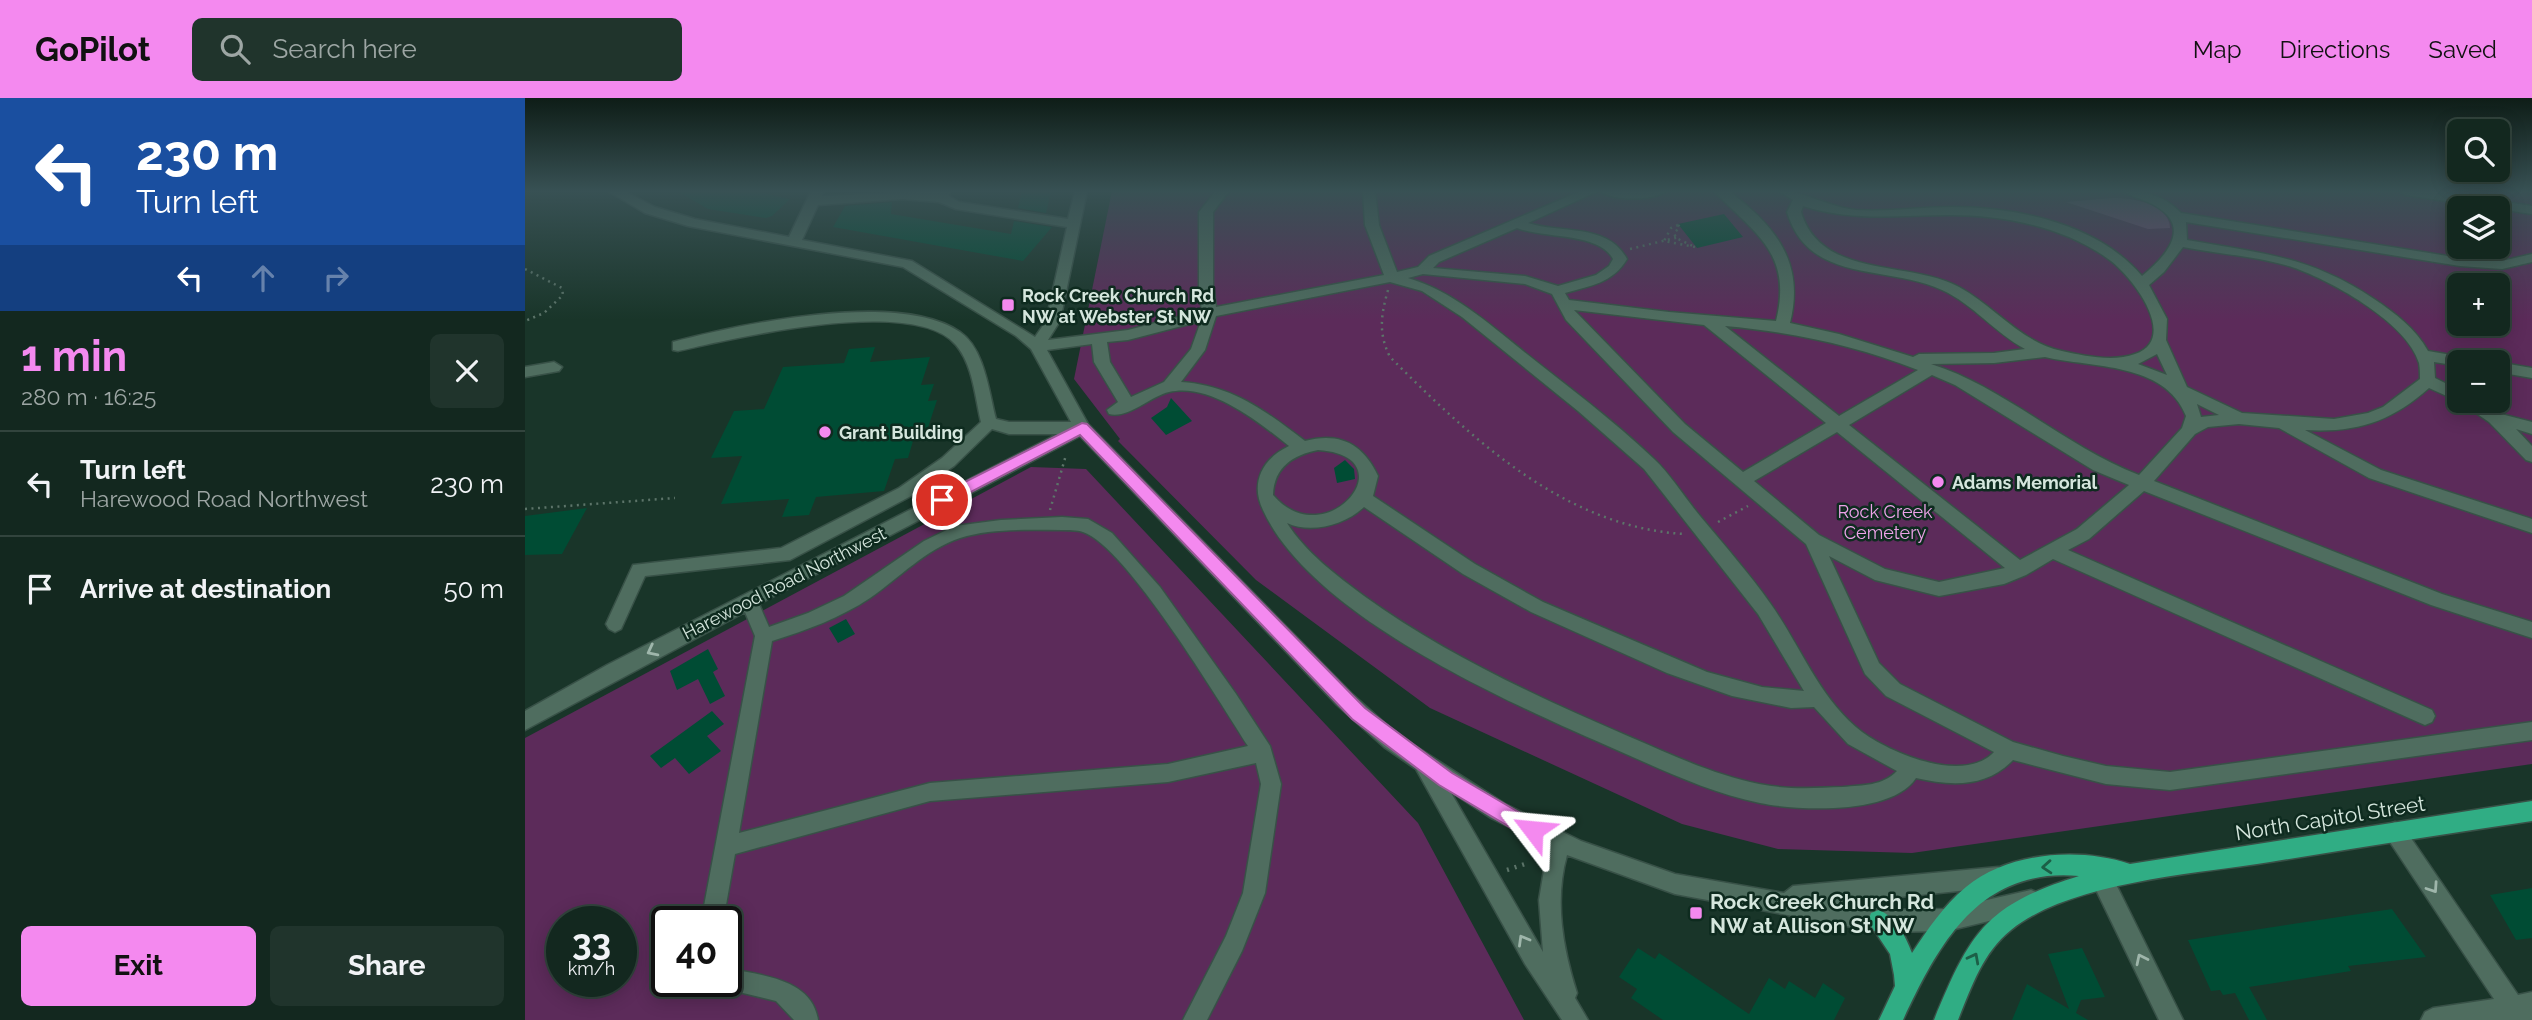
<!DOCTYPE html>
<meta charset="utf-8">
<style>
:root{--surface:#13281f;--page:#20342c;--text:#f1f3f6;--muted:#9da6a4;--line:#32443d;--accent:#f489ef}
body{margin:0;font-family:Raleway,sans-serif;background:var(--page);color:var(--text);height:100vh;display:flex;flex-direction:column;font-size:26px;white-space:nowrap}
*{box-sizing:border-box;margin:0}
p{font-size:23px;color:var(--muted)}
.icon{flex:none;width:38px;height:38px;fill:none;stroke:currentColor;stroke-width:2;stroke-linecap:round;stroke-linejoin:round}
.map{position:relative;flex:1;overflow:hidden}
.details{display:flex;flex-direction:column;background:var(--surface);width:525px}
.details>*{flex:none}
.hud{background:#1a4fa0;color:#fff;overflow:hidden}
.controls{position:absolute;left:1922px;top:21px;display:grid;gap:14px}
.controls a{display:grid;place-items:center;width:63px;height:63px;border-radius:10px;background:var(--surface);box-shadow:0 4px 18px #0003,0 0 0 2px var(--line);font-size:35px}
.speed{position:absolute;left:21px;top:808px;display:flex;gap:14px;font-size:35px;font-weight:700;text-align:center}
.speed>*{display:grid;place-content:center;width:91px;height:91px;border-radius:50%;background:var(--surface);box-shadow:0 4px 18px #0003,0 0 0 2px var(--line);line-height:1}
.speed small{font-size:18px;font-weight:400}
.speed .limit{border:4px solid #111;border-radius:10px;background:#fff;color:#111}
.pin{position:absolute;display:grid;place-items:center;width:60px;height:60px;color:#fff;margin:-30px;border:4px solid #fff;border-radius:50%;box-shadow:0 2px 7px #0007}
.me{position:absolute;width:77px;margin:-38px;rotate:299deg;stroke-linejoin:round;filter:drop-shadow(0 0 5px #0008)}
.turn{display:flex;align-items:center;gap:24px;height:147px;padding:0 21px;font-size:32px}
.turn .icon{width:91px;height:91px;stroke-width:2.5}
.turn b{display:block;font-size:49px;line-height:60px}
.lanes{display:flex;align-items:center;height:66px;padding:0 21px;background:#0003;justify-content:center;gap:35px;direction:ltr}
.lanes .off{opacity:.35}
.round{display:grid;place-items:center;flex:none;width:74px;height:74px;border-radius:10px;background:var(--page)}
.summary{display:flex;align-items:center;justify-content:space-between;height:119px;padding:0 21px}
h1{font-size:42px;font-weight:700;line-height:52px;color:var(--accent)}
.action{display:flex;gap:14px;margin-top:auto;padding:14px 21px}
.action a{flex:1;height:80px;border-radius:10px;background:var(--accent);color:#111;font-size:28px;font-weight:700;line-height:80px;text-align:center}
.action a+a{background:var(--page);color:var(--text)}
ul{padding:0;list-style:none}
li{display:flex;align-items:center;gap:21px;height:105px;padding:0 21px;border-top:2px solid var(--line)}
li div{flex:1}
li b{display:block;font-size:26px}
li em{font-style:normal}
header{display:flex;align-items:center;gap:42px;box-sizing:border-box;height:98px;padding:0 35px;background:var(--accent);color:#111}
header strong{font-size:33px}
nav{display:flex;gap:38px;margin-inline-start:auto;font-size:24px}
.search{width:490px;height:63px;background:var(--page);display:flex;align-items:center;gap:18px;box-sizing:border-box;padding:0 24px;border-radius:10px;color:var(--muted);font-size:26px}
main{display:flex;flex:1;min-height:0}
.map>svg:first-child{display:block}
.green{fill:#5c2b5a;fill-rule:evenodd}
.water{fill:#7a4677}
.building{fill:#004c34}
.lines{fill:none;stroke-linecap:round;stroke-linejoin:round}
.minor-casing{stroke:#385147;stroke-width:3}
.major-casing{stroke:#385147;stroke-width:3}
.path-far1{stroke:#5c7469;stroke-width:2.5;stroke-dasharray:2 4.5;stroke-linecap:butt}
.path{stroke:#5c7469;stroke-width:4.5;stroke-dasharray:2 6;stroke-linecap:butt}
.minor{fill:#4f6d5f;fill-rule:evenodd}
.major{fill:#30ad84;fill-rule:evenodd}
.oneway{stroke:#9fb6ab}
.oneway2{stroke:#1c5f47}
.route{fill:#f489ef;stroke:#9f599b;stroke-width:2}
.poi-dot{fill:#f489ef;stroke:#0e2b1f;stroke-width:2.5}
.labels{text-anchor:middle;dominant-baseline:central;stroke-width:5;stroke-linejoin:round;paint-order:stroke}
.poi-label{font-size:18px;font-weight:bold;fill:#d5e6dd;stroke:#0e2b1f;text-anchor:start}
.park-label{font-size:18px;fill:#eea2e9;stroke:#0e2b1f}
.street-label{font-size:18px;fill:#d5e6dd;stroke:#0e2b1f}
.near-street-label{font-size:21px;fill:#d5e6dd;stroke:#0e2b1f}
.near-poi-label{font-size:21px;font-weight:bold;fill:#d5e6dd;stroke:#0e2b1f;text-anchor:start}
</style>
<header>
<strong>GoPilot</strong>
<div class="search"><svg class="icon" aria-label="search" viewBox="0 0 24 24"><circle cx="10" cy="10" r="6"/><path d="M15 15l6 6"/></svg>Search here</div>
<nav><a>Map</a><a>Directions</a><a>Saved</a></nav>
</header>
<main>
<section class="details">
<div class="hud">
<div class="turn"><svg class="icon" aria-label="left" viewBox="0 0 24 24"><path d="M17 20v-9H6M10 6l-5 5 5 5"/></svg><div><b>230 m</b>Turn left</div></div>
<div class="lanes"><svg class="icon" aria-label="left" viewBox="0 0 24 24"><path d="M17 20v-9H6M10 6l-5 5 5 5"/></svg><svg class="icon off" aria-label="ahead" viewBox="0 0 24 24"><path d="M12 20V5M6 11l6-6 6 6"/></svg><svg class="icon off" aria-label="right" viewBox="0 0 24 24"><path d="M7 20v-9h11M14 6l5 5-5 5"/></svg></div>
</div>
<div class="summary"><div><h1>1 min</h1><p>280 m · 16:25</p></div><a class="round"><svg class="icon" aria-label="close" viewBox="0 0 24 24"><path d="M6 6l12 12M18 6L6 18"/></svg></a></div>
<ul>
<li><svg class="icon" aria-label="left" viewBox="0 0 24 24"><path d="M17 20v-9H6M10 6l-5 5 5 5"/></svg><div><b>Turn left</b><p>Harewood Road Northwest</p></div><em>230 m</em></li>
<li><svg class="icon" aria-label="arrive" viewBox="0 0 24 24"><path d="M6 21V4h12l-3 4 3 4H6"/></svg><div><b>Arrive at destination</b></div><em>50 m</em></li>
</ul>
<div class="action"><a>Exit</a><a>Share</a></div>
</section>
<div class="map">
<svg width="2007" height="922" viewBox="0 0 2007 922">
<rect width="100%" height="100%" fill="#193529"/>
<path class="green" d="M587 93H2007V666L1387 755 1253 751 1157 726 905 610 731 482 593 343 595 341 549 281ZM1934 110H1972V149H1934ZM1934 187H1972V226H1934ZM1934 264H1972V303H1934Z
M506 369 561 371 893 725 999 922H0V640ZM37 824H96V884H37ZM142 824H201V884H142Z"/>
<path class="water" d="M1588 100C1607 100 1644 105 1645 130L1623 131 1541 104Z"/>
<path class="building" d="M152 93H228L265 101 247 118 241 120 183 111Z
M497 93H526L521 115 493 110Z
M367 104 366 116 486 136 489 123 527 129 498 163 308 129 320 108Z
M1199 116 1218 139 1172 150 1153 126Z
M350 249 345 264 405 259 396 287 409 286 403 303 412 302 399 342 388 343 383 360 370 361 359 393 291 399 284 417 257 419 264 401 196 406 217 358 186 360 209 313 239 311 258 269 319 265 324 251Z
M646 300 667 323 641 337 626 320 642 309Z
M820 362 829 371 830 381 812 385 809 370Z
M62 410 37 456 0 457V418Z
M321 521 330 536 313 545 304 530Z
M183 551 193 571 188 574 200 598 185 606 173 581 152 592 145 573Z
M187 613 199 626 182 638 196 653 164 676 150 660 136 670 125 658Z
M2007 790V840L1991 842 1965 797Z
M1867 811 1901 859 1823 868 1826 873 1724 889 1742 922H1724L1710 895 1698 897 1695 892 1686 893 1663 842Z
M1113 850 1130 861 1134 855 1224 916 1244 880 1260 891 1264 883 1290 900 1298 885 1320 900 1309 922H1138L1106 900 1112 891 1094 879Z
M1557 850 1580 899 1556 902 1551 915 1563 922H1487L1502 886 1544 911 1523 856Z"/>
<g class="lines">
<g class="minor-casing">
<path id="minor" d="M83 93H99L130 109 170 121 264 139 286 93H299L297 98 425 93 424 98 434 104 543 121 550 93H562L535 223 523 242 603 232 677 213 674 188V114L691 93H704L688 114V188L691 209 859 177 840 127 838 93H850L854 127 872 174 893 169 904 158 1056 93H1073L1003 125C1037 136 1083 125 1102 161 1088 185 1065 188 1040 195L1044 202 1144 214 1251 223C1268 155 1230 136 1189 93H1204C1251 129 1280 164 1265 225L1314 236 1388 259 1394 256 1469 255 1500 251C1470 235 1448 206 1417 192 1362 166 1284 187 1262 114L1268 102 1254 93C1280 93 1303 109 1331 112 1363 114 1395 109 1427 109 1492 109 1573 126 1617 178 1645 155 1669 125 1623 104 1615 100 1606 99 1599 93 1621 93 1640 98 1656 115L1935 160 1977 163 2007 156V164L1977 171 1935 168 1661 124 1662 142C1734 155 1786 158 1849 201 1870 215 1891 231 1903 253L1944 260 1946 264H1934V268L1909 264 1910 280 1934 292V303H1953L1976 316 2007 324V336L1991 331 2007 348V364L2001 362 1964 324 1935 304 1904 290C1866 324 1831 335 1780 332L1856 372 2007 421V435L1844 380 1754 330 1714 326 1683 329 1670 336 1629 383 1917 496 2007 524V540L1906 507 1619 393 1564 441 1543 452 1907 612 1910 618 1907 624 1900 627 1893 624 1528 461 1501 477 1479 486 1414 498 1350 482 1304 458 1354 565 1375 586 1488 644 1538 658 1581 668 1645 674 2007 624V642L1645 692 1581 686 1488 662C1461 690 1426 688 1391 680 1367 717 1274 713 1235 705 1185 695 1138 672 1092 652 987 606 787 519 738 412 725 385 737 361 764 348 735 325 685 284 644 294 626 298 603 321 584 316L582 312 593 304 569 264 567 246 522 252 563 326 826 595 873 637 980 706 1056 743 1150 776 1259 795 1268 788 1473 769 1481 772 1484 779 1481 786 1473 789 1315 805 1354 812 1422 811 1506 792 1514 795 1517 803 1514 811 1422 833 1354 834 1150 796 1042 757C1029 803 1038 851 1052 895L1050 900 1063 922H1037L1000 866 891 671 859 649 812 607 555 338 234 506 244 529 283 515 319 498 399 443 430 428 476 422 537 419 563 421 587 435 635 489 711 596 745 648 756 686 740 795 717 853 682 922H658L701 838 718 795 736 686 731 665 643 684 405 703 210 756 198 824H176L230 538 220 514 0 632V613L82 567 533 336H484L467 331 429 368 386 398 265 462 120 478 96 531 90 534 84 531 81 526 108 467 256 450 374 390 417 360 456 324C450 299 448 267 431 247 390 197 209 240 153 253L148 252V244C216 226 374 192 435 234 460 251 464 295 471 321L484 324H546L506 251 491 238 378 169 163 128 120 115ZM377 101 414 104 431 111 542 129 521 223 510 239 387 163 277 142 293 107ZM1278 108C1328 124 1374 117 1425 117 1479 117 1542 129 1586 163 1607 179 1655 240 1610 256 1589 264 1559 258 1537 253 1495 244 1471 209 1434 189 1384 162 1296 181 1276 114ZM992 130C1019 141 1074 134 1088 161L1084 168 1071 177 1033 188 1000 178 908 170 914 164ZM1658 149C1693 156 1730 158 1764 168 1802 180 1882 224 1894 265 1895 270 1895 276 1895 281L1858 309 1843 315 1809 321 1717 315 1662 289 1641 242 1642 221 1624 187 1639 174ZM898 176 1000 186 1027 196 1041 222 1148 334 1281 446 1340 576 1361 598 1469 654C1439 686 1367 656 1337 634 1295 602 1275 547 1245 505 1224 475 1199 447 1175 418 1160 400 1146 377 1129 361 1088 322 1042 288 998 253 962 224 927 193 883 180ZM865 184 897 193 937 219 1053 313 1119 371 1233 516 1279 593 1237 589 1182 574 1018 504 950 466 848 398 853 378C838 346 815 334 780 343 741 313 706 287 656 284L680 252 691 218ZM1049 212 1179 227 1301 325 1218 374 1160 326ZM676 223 666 251 639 284 606 299 585 264 582 244 603 242ZM1200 228C1267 234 1330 247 1393 272L1314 318ZM1632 256 1642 277 1613 266ZM1520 259C1567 270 1640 264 1661 318L1657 330 1614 377C1541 349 1479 289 1406 266L1469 265ZM1407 277 1430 287 1568 372 1604 387 1552 431 1495 462 1324 327ZM1672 306 1694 317 1676 319ZM1312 334 1480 470 1414 484 1360 471 1294 437 1229 383ZM793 352C885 358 801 459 748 397 749 369 768 357 793 352ZM839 409 938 476 1006 514 1142 575 1207 598 1266 610 1289 609 1323 646 1372 673C1357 688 1339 687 1318 689 1290 690 1263 692 1234 686 1189 677 1147 657 1105 639 1012 599 921 557 839 498 811 477 781 455 762 425 786 436 820 427 839 409ZM537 432C543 432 552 432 558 434 601 448 695 605 723 648L643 666 405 685 214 735 247 543C282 532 315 520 345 500 374 480 401 451 435 440 466 430 504 432 537 432ZM925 693 966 720 1023 748 1014 802 1018 854Z
M1075 93H1141C1128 103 1088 103 1075 93Z
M1875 93H1908L2007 108V116L1881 97Z
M29 264 37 269 34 273 0 279V269Z
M1971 264H1972L2007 270V280L1972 274Z
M1870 724 1877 727 1993 897 2007 894V922H1896L1900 914 1908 910 1969 901 1863 741 1860 734 1863 727Z
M1572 761 1580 764 1658 922H1634L1561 771 1564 764Z
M201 870C234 877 287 880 293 922H269L251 903 193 889 191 884H201Z"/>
</g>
<g class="major-casing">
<path id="major" d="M2007 703V723C1920 736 1832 750 1745 764 1670 776 1545 784 1486 832 1458 854 1446 890 1433 922H1409C1445 835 1460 807 1554 778 1455 769 1414 845 1378 922H1354L1370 888 1369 877 1365 856 1343 823 1346 815 1354 812C1371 819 1381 839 1387 855 1403 831 1418 808 1441 789 1483 754 1554 749 1605 766Z"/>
</g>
<path class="path-far1" d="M1153 127 1146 130 1139 143 1170 149
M1153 127 1155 129 1149 135 1151 140 1170 149
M1105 151 1154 139
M0 171 37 190 38 197 19 215 0 223
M863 192C856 217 853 235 865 259 945 339 1039 429 1159 436
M0 411 150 400
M525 412 541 357
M1193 424 1223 408"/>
<path class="path" d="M982 772 1003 765"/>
<use href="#minor" class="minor"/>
<use href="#major" class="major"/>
</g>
<defs><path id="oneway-chevron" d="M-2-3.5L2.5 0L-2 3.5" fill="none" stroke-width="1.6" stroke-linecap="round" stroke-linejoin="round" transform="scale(1.75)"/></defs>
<g class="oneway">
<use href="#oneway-chevron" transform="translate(127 553) rotate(153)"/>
<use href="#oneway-chevron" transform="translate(1908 790) rotate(56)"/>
<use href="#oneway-chevron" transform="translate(998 842) rotate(-120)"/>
<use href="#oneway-chevron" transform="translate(1616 861) rotate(-116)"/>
</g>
<g class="oneway2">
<use href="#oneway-chevron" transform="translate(1522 769) rotate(176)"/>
<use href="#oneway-chevron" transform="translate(1449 860) rotate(-62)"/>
</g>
<linearGradient id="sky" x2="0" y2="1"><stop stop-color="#0e1d17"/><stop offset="0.42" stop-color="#385154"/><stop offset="1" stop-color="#385154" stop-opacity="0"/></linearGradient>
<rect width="2007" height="222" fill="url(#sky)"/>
<path class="route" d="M557 325 562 326 840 610 927 675 1014 726 1017 732 1014 739 1008 741 1001 739 914 687 827 621 555 337 423 406 417 408 410 402 412 398Z"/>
<g class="poi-dot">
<rect x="476" y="200" width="14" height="14" rx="3.5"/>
<circle cx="300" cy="334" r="7"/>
<circle cx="1413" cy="384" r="7"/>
<rect x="1164" y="808" width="14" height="14" rx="3.5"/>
</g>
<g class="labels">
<g class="poi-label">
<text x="497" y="197">Rock Creek Church Rd<tspan x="497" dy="21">NW at Webster St NW</tspan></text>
<text x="314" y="334">Grant Building</text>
<text x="1427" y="384">Adams Memorial</text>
</g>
<g class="park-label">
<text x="1360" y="413">Rock Creek<tspan x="1360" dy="21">Cemetery</tspan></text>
</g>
<g class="street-label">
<text transform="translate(259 485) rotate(-27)">Harewood Road Northwest</text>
</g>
<g class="near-street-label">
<text transform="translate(1805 720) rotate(-9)">North Capitol Street</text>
</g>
<g class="near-poi-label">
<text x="1185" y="803">Rock Creek Church Rd<tspan x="1185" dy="24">NW at Allison St NW</tspan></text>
</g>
</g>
</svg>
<div class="controls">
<a><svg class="icon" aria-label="search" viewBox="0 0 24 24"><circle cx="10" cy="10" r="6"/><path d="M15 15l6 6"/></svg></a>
<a><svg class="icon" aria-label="layers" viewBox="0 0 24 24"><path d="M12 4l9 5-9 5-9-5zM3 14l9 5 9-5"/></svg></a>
<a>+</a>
<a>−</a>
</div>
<div class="speed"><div>33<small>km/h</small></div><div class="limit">40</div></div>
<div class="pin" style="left:417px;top:402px;background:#d93025"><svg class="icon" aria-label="arrive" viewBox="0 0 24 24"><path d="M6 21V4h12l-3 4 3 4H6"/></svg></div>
<svg class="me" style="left:1008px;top:732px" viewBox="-20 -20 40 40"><path d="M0-17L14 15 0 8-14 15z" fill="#f489ef" stroke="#fff" stroke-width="4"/></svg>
</div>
</main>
